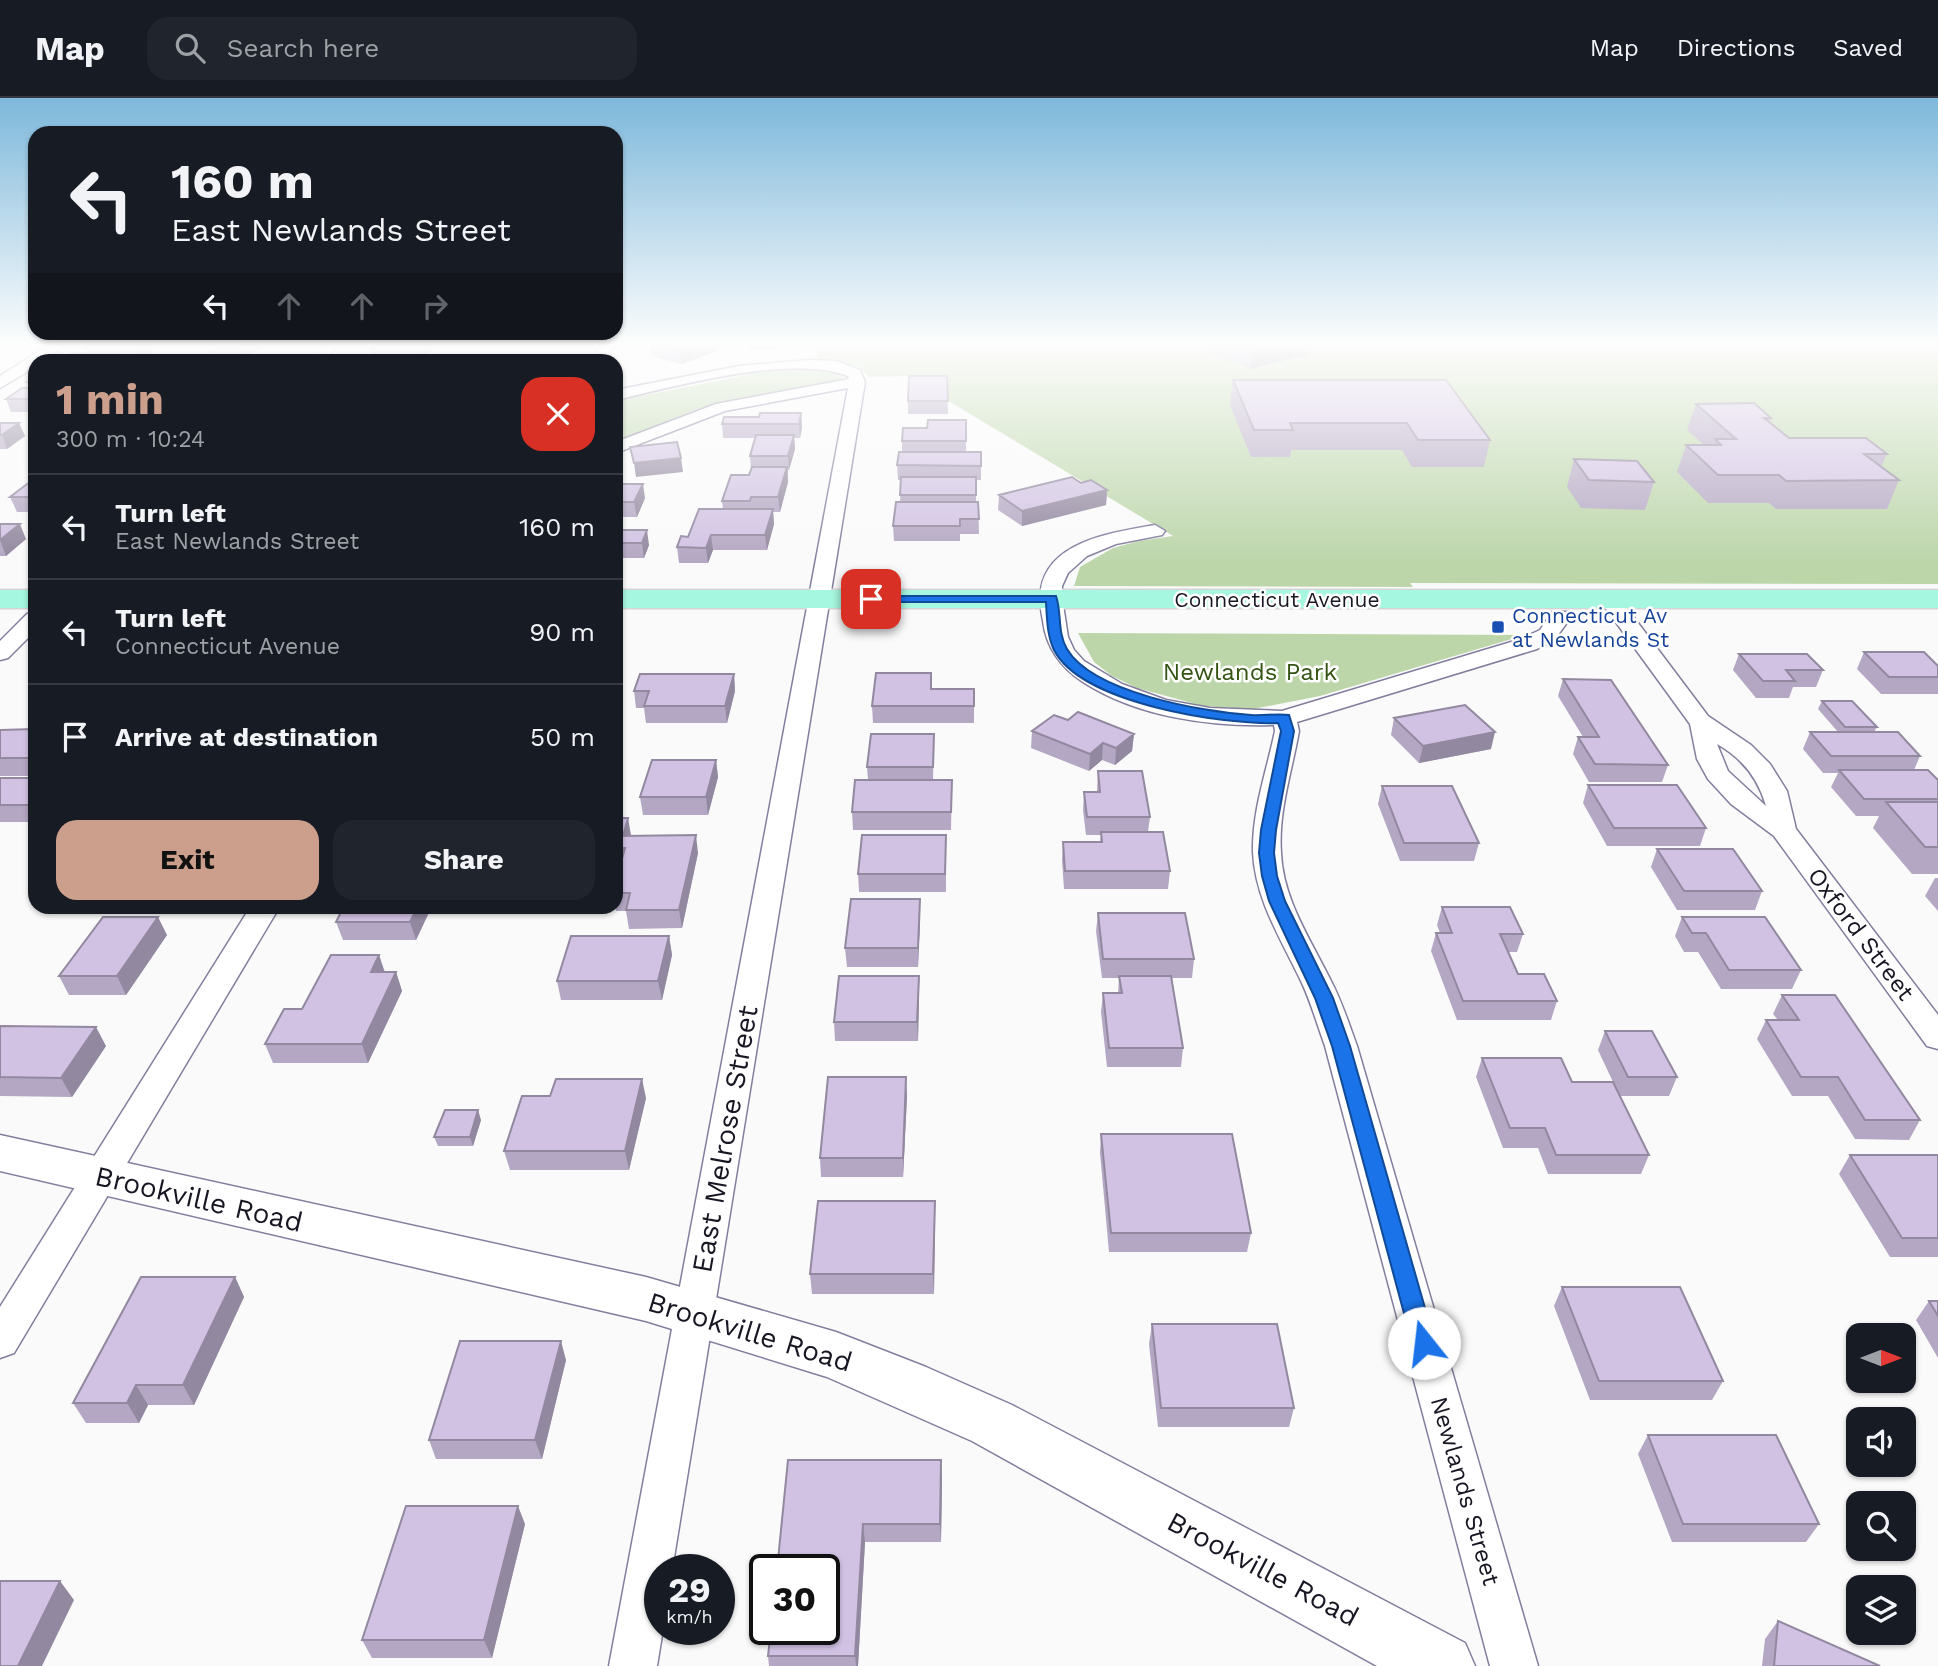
<!DOCTYPE html>
<meta charset="utf-8">
<style>
:root{--surface:#171b24;--page:#20242c;--text:#f1f3f6;--muted:#9ea1a6;--line:#363941;--accent:#cc9f8d}
body{margin:0;font-family:"Work Sans",sans-serif;background:var(--page);color:var(--text);height:100vh;display:flex;flex-direction:column;font-size:26px;white-space:nowrap}
*{box-sizing:border-box;margin:0}
p{font-size:23px;color:var(--muted)}
.icon{flex:none;width:38px;height:38px;fill:none;stroke:currentColor;stroke-width:2;stroke-linecap:round;stroke-linejoin:round}
.map{position:relative;flex:1;overflow:hidden}
.panel{position:absolute;left:28px;top:256px;width:595px;height:560px;display:flex;flex-direction:column;background:var(--surface);border-radius:21px;box-shadow:0 2px 5px #0004}
.panel>*{flex:none}
.guide{position:absolute;left:28px;top:28px;width:595px;height:214px;border-radius:21px;box-shadow:0 2px 5px #0004;background:#171b24;color:var(--text);overflow:hidden}
.needle{width:46px;rotate:90deg}
.buttons{position:absolute;left:1846px;top:1225px;display:grid;gap:14px}
.buttons a{display:grid;place-items:center;width:70px;height:70px;border-radius:14px;background:var(--surface);box-shadow:0 2px 5px #0004;font-size:35px}
.speed{position:absolute;left:644px;top:1456px;display:flex;gap:14px;font-size:35px;font-weight:700;text-align:center}
.speed>*{display:grid;place-content:center;width:91px;height:91px;border-radius:50%;background:var(--surface);box-shadow:0 2px 5px #0004;line-height:1}
.speed small{font-size:18px;font-weight:400}
.speed .limit{border:4px solid #111;border-radius:10px;background:#fff;color:#111}
.pin{position:absolute;display:grid;place-items:center;width:60px;height:60px;color:#fff;margin:-30px;border-radius:14px;box-shadow:0 4px 10px #0006}
.me{position:absolute;width:77px;margin:-38px;rotate:344deg;stroke-linejoin:round;filter:drop-shadow(0 0 5px #0008)}
.turn{display:flex;align-items:center;gap:24px;height:147px;padding:0 28px;font-size:32px}
.turn .icon{width:91px;height:91px;stroke-width:2.5}
.turn b{display:block;font-size:49px;line-height:60px}
.lanes{display:flex;align-items:center;height:66px;padding:0 28px;background:#0003;justify-content:center;gap:35px;direction:ltr}
.lanes .off{opacity:.35}
.round{display:grid;place-items:center;flex:none;width:74px;height:74px;border-radius:21px;background:var(--page)}
.summary{display:flex;align-items:center;justify-content:space-between;height:119px;padding:0 28px}
h1{font-size:42px;font-weight:700;line-height:52px;color:var(--accent)}
.cta{display:flex;gap:14px;margin-top:auto;padding:14px 28px}
.cta a{flex:1;height:80px;border-radius:21px;background:var(--accent);color:#111;font-size:28px;font-weight:700;line-height:80px;text-align:center}
.cta a+a{background:var(--page);color:var(--text)}
ul{padding:0;list-style:none}
li{display:flex;align-items:center;gap:21px;height:105px;padding:0 28px;border-top:2px solid var(--line)}
li div{flex:1}
li b{display:block;font-size:26px}
li em{font-style:normal}
header{display:flex;align-items:center;gap:42px;box-sizing:border-box;height:98px;padding:0 35px;background:var(--surface);border-bottom:2px solid var(--line)}
header strong{font-size:33px}
nav{display:flex;gap:38px;margin-inline-start:auto;font-size:24px}
.search{width:490px;height:63px;background:var(--page);display:flex;align-items:center;gap:18px;box-sizing:border-box;padding:0 24px;border-radius:21px;color:var(--muted);font-size:26px}
.map>svg:first-child{display:block}
.green{fill:#bcd6aa}
.lines{fill:none;stroke-linecap:round;stroke-linejoin:round}
.street-casing{stroke:#847e9e;stroke-width:3}
.secondary-casing{stroke:#847e9e;stroke-width:3}
.primary-casing{stroke:#d5d5d7;stroke-width:3}
.street{fill:#fff;fill-rule:evenodd}
.secondary{fill:#fff;fill-rule:evenodd}
.primary{fill:#a6f7df;fill-rule:evenodd}
.wall{fill:#b4a7c3}
.shaded-wall{fill:#92889f}
.building{fill:#d1c2e3;stroke:#92889f;stroke-width:2}
.route{fill:#1a73e8;stroke:#114b97;stroke-width:2}
.transit-dot{fill:#1a4fb4;stroke:#fff;stroke-width:2.5}
.labels{text-anchor:middle;dominant-baseline:central;stroke-width:5;stroke-linejoin:round;paint-order:stroke}
.far-street-label{font-size:21px;fill:#181622;stroke:#fff}
.far-transit-label{font-size:21px;fill:#164399;stroke:#fff;text-anchor:start}
.park-label{font-size:24px;fill:#345414;stroke:#fff}
.street-label{font-size:24px;fill:#181622;stroke:#fff}
.near-street-label{font-size:28px;fill:#181622;stroke:#fff}
</style>
<header>
<strong>Map</strong>
<div class="search"><svg class="icon" aria-label="search" viewBox="0 0 24 24"><circle cx="10" cy="10" r="6"/><path d="M15 15l6 6"/></svg>Search here</div>
<nav><a>Map</a><a>Directions</a><a>Saved</a></nav>
</header>
<div class="map">
<svg width="1938" height="1568" viewBox="0 0 1938 1568">
<rect width="100%" height="100%" fill="#fafafa"/>
<path class="green" d="M816 245H1938V486L1410 485 1413 489 1074 488 1080 469 1113 450 1139 443 1173 438 907 278 869 279 859 268 817 262Z
M817 268 836 273 843 280 825 286 697 311 616 344V303L782 270Z
M1078 535 1525 537 1320 598 1253 611 1203 608 1137 590 1112 578 1094 564Z"/>
<g class="lines">
<g class="street-casing">
<path id="street" d="M52 245H68L44 262H35V269L0 290V278Z
M326 245H341L323 262H308Z
M602 245H616L605 262H591Z
M808 262 836 263 860 272 865 284 672 1472H660V1531H663L657 1568H609L848 290 725 313 616 355V344L716 306 849 281 848 278C789 256 678 288 616 302V292L739 268Z
M1155 427 1165 433 1162 437 1116 446 1087 458 1068 475 1062 488V500L1068 539 1074 552 1084 563 1122 586 1166 602 1210 610 1282 613 1521 541 1540 532 1552 514H1568L1571 519 1555 541 1537 551 1297 624 1299 633C1292 673 1278 714 1281 755 1283 802 1311 842 1331 883 1342 904 1349 926 1357 948L1538 1568H1490L1325 948C1317 926 1311 904 1301 883 1281 841 1255 801 1253 754 1252 713 1267 672 1275 633L1274 627C1210 629 1137 619 1083 584 1061 570 1046 549 1043 523 1041 513 1039 502 1041 491 1049 442 1116 434 1155 427Z
M1610 495 1617 497 1708 618 1751 647 1770 666 1787 693 1796 731 1938 917V951L1927 948 1774 738 1731 706 1708 681 1697 661 1690 626 1599 501 1603 497ZM1717 646C1742 660 1758 680 1766 708L1728 673Z
M35 515V533L8 560 0 562V543L27 516Z
M251 808H280L14 1255 0 1260V1209Z"/>
</g>
<g class="secondary-casing">
<path id="secondary" d="M0 1037 646 1179 836 1234 926 1269 1012 1307 1465 1545 1475 1568H1377L972 1343 827 1279 646 1223 0 1073Z"/>
</g>
<g class="primary-casing">
<path id="primary" d="M0 492H35V510H0Z
M616 492H1938V510H616Z"/>
</g>
<use href="#street" class="street"/>
<use href="#secondary" class="secondary"/>
<use href="#primary" class="primary"/>
</g>
<path class="wall" d="M91 245H150L153 254 141 262H61L86 255 84 249Z
M206 245H265L266 246 245 262H216L213 255H209Z
M376 245 432 253 423 262H373L370 251Z
M522 245H564L563 247H522Z
M649 245 719 252 682 266 651 258Z
M748 245H805V247H776L775 252H748Z
M1186 245H1312L1310 256 1250 271Z
M35 278V314H11L6 301 29 290 27 284Z
M947 278 948 316H908V303Z
M1233 282 1490 342 1484 369H1412L1402 352H1291L1290 359H1251L1230 307Z
M1696 306 1771 320 1770 324 1789 340 1887 356 1881 369 1899 382 1887 411H1776L1769 405H1708L1677 374 1686 347H1704L1687 332Z
M801 315 802 329 800 340H794L795 351 789 372H788V384L780 414H773L774 426 767 452H713L708 465H679L677 449 688 439 723 411 722 403 749 377 751 372 750 358 756 340H723L722 326 759 319Z
M966 322V354H981V382H976V404H978L979 436H960V443H894L893 428 900 404 901 382H898L897 367 902 354V343L927 330Z
M0 325H19L25 338 7 351H0Z
M1574 361 1654 384 1645 412 1581 410 1567 389Z
M35 380V414H17L10 399Z
M1081 385 1107 392 1106 407 1022 428 998 412 999 397Z
M616 386 645 400 637 419H621L623 432 649 447 644 460H616Z
M0 426 26 441 6 458H0Z
M1864 554 1938 568V596H1881L1857 571Z
M1739 556 1823 572 1816 589H1793L1789 600H1756L1733 572Z
M931 575 932 591H974V625H873L872 608Z
M734 576 735 593 727 625H646L644 610H636L634 593Z
M1563 581 1668 667 1662 684H1589L1573 656 1578 639H1583L1558 598Z
M1822 603 1877 629 1874 634 1920 658 1914 672 1938 681V776H1912L1873 730 1879 718H1856L1831 689 1838 675H1823L1803 651 1810 634H1838L1818 611Z
M1394 620 1491 651 1419 665 1391 637Z
M1068 622 1134 636 1132 653 1115 667 1102 662 1089 673 1031 650 1032 633Z
M35 631V678H0V632Z
M934 636 933 682H952L951 732H853L852 714 868 682 867 669Z
M716 662 718 679 708 717H643L640 699Z
M1098 673 1150 719 1148 734 1170 773 1168 791H1064L1062 762 1063 744H1100L1101 737H1086L1083 712 1084 694H1097Z
M0 680H35V724H0Z
M1588 687 1706 730 1700 748H1607L1583 705Z
M1382 688 1479 745 1474 763H1400L1378 706Z
M616 720 631 737 698 755 682 830 629 831 626 813H616L615 808H616V782L620 768H616Z
M946 737V794H859L858 776Z
M1657 751 1762 793 1755 812H1677L1651 769Z
M1935 780H1938V813L1925 798Z
M432 808 416 842H343L336 824Z
M1442 809 1523 836 1517 854H1508L1518 876 1557 903 1551 922H1457L1431 853 1436 835H1440L1437 827Z
M1098 815 1194 861 1192 880H1172L1183 950 1181 969H1107L1101 914 1103 895H1118L1119 880H1102L1096 833Z
M1682 819 1801 872 1792 891H1721L1698 854H1684L1675 838Z
M920 820 918 869H847L845 850Z
M167 837 126 897H69L59 878Z
M669 838 672 857 662 902H561L557 883Z
M379 857 385 874H396L402 893 368 965H273L265 946 302 911Z
M919 878V897L918 943H835L834 924Z
M1782 897 1920 1022 1909 1042 1855 1041 1828 998H1792L1757 941 1766 922H1778L1773 916Z
M0 928 106 948 72 999 0 998Z
M1605 933 1677 979 1669 998H1620L1649 1057 1641 1076H1548L1538 1050H1503L1476 979 1482 960 1572 984H1613L1598 952Z
M550 998 646 1000 629 1072H510L504 1053Z
M907 998 903 1079H821L820 1060Z
M481 1022 473 1048H438L434 1039Z
M1101 1036 1251 1135 1247 1154H1109L1100 1055Z
M1850 1057H1938V1159H1890L1839 1076Z
M935 1103 934 1196H812L810 1176Z
M235 1179 244 1199 194 1307H148L139 1325H86L73 1305Z
M1562 1189 1723 1283 1712 1302H1590L1554 1208Z
M1929 1203H1938V1260L1916 1222Z
M1152 1226 1294 1310 1289 1329H1158L1149 1246Z
M566 1262 542 1361H436L429 1342Z
M1648 1337 1819 1426 1806 1444H1672L1638 1356Z
M942 1381 941 1444H865L858 1568H769L768 1558 777 1472Z
M525 1426 492 1560H372L362 1542Z
M1778 1523 1880 1568H1762L1765 1541Z"/>
<path class="shaded-wall" d="M144 245H150L153 254 141 262 137 249Z
M248 245H265L266 246 245 262 241 250Z
M425 245H430L432 253 422 262 420 251Z
M704 245H719V252L682 266 680 254Z
M1263 245H1312L1310 256 1250 271 1253 247Z
M120 255 122 262H110Z
M801 315 802 329 800 340 799 326Z
M19 325 25 338 7 351 2 337Z
M794 337 795 351 789 372 788 358Z
M681 360 683 374 636 379 634 365Z
M787 369 788 384 780 414 778 399Z
M643 386 645 400 637 419 634 404Z
M1107 392 1106 407 1022 428V413Z
M773 411 774 426 767 452 765 437Z
M621 418 623 433 616 439V429Z
M20 426 26 441 6 458 0 442Z
M647 432 649 447 644 460 642 445Z
M711 437 713 452 708 465 706 450Z
M734 576 735 593 727 625 725 608Z
M1495 634 1491 651 1419 665 1423 648Z
M1134 636 1132 653 1115 667 1116 650Z
M1103 645 1102 662 1089 673 1090 656Z
M716 662 718 679 708 717 706 699Z
M628 720 631 737 623 738Z
M696 737 698 755 682 830 679 812Z
M920 801V820L918 869V850Z
M418 808H432L416 842 410 824Z
M158 819 167 837 126 897 117 878Z
M669 838 672 857 662 902 658 883Z
M379 857 385 876 371 874Z
M396 874 402 893 368 965 362 946Z
M919 878V897L918 943 917 924Z
M96 929 106 948 72 999 61 980Z
M906 979 907 998 903 1079V1060Z
M642 981 646 1000 629 1072 625 1053Z
M478 1012 481 1022 473 1048 470 1039Z
M935 1103V1122L934 1196 933 1176Z
M235 1179 244 1199 194 1307 183 1287Z
M561 1243 566 1262 542 1361 535 1342Z
M136 1287 148 1307 139 1325 127 1305Z
M941 1362 942 1381 941 1444 940 1426Z
M518 1408 525 1426 492 1560 484 1542Z
M863 1426 865 1444 858 1568H856L855 1558Z
M60 1483 74 1502 42 1568H18Z"/>
<path class="building" d="M91 245H144L137 249H84Z
M218 245H248L241 250H212Z
M376 245H425L420 251H370Z
M649 245H706L680 254Z
M1247 245H1263L1253 247Z
M72 255H120L110 262H61Z
M35 278V284H27Z
M909 278H947L948 303H908Z
M1233 282H1446L1490 342H1418L1407 325H1290L1293 332H1254Z
M22 290H35V301H6Z
M1754 305 1771 320H1764L1789 340H1866L1887 356H1864L1899 382 1786 383 1779 377H1718L1686 347H1721L1715 341H1736L1696 306Z
M760 315H801L799 326H722L724 319H759Z
M928 322H966V343H902L903 330H927Z
M0 325H19L2 337H0Z
M756 337H794L788 358H750Z
M677 344 681 360 634 365 630 349Z
M899 354H981V368L897 367Z
M1574 361 1637 363 1654 384 1589 382Z
M752 369H787L778 399H751L750 403H722L731 377H749Z
M901 379H976V397H900Z
M1072 379 1081 385 1091 382 1107 392 1022 413 999 397Z
M35 380V399H10Z
M616 386H643L634 404H616Z
M896 404H978L979 421H960V428H893Z
M699 411H773L765 437H711L706 450 677 449 681 438 688 439Z
M616 418H621L616 429Z
M0 426H20L0 442Z
M616 432H647L642 445H616Z
M1864 554H1924L1938 568V579H1889Z
M1739 556H1807L1823 572H1786L1795 583H1763Z
M876 575H931V591H974V608H872Z
M640 576H734L725 608H644L649 593H634Z
M1563 581 1611 582 1668 667 1595 666 1578 639H1599Z
M1822 603H1852L1877 629H1845Z
M1465 607 1495 634 1423 648 1394 620Z
M1078 614 1134 636 1116 650 1103 645 1090 656 1032 633 1054 617 1068 622Z
M35 631V660H0V632Z
M1810 634H1898L1920 658H1831Z
M871 636H934L933 669H867Z
M652 662H716L706 699H640Z
M1839 672H1928L1937 681H1938V701H1864Z
M1098 673H1142L1150 719H1087L1084 694H1100Z
M0 680H35V707H0Z
M855 682H952L951 714H852Z
M1588 687H1677L1706 730H1614Z
M1382 688H1452L1479 745H1404Z
M1886 704H1938V749H1925Z
M616 720H628L623 738 696 737 679 812H626L630 795H616V782L625 750H616Z
M1101 734H1163L1170 773H1065L1063 744H1102Z
M862 737H946L945 776H858Z
M1657 751H1733L1762 793H1684Z
M851 801H920L918 850H845Z
M344 808H418L410 824H336Z
M1442 809H1510L1523 836H1500L1518 876H1544L1557 903H1463L1436 835H1452Z
M1098 815H1185L1194 861H1103Z
M103 819H158L117 878H59Z
M1682 819H1765L1801 872H1729L1706 835H1692Z
M571 838H669L658 883H557Z
M331 857H379L371 874H396L362 946H265L284 911H302Z
M839 878H919L917 924H834Z
M1119 878H1171L1183 950H1109L1103 895H1122Z
M1782 897H1835L1920 1022H1865L1838 979H1801L1766 922H1799Z
M0 928 96 929 61 980 0 979Z
M1605 933H1652L1677 979H1628Z
M1482 960H1561L1572 984H1613L1649 1057H1556L1545 1030H1510Z
M828 979H906L903 1060H820Z
M556 981H642L625 1053H504L522 998H550Z
M445 1012H478L470 1039H434Z
M1101 1036H1232L1251 1135H1111Z
M1850 1057H1938V1140H1902Z
M818 1103H935L933 1176H810Z
M141 1179H235L183 1287H136L127 1305H73Z
M1562 1189H1680L1723 1283H1599Z
M1929 1203H1938V1218Z
M1152 1226H1277L1294 1310H1161Z
M460 1243H561L535 1342H429Z
M1648 1337H1776L1819 1426H1683Z
M788 1362H941L940 1426H863L855 1558H768L771 1531H824V1472H777Z
M406 1408H518L484 1542H362Z
M0 1483H60L18 1568H0Z
M1778 1523 1880 1568H1774Z"/>
<linearGradient id="sky" x2="0" y2="1"><stop stop-color="#7db8db"/><stop offset="0.53" stop-color="#fdfdfd"/><stop offset="1" stop-color="#fdfdfd" stop-opacity="0"/></linearGradient>
<rect width="1938" height="464" fill="url(#sky)"/>
<path class="route" d="M866 498H1056C1062 515 1057 534 1067 551 1093 595 1204 614 1251 617 1264 618 1277 615 1289 617L1294 633 1276 732 1274 755 1277 778 1285 803 1333 900 1350 948 1435 1245 1432 1251 1424 1254 1416 1251 1412 1245 1332 948 1315 900 1269 803 1262 778 1259 755 1261 732 1281 633 1278 625C1224 627 1082 606 1054 552 1047 537 1047 521 1046 504H871L866 503Z"/>
<rect class="transit-dot" x="1491" y="522" width="14" height="14" rx="3.5"/>
<g class="labels">
<g class="far-street-label">
<text x="1277" y="501">Connecticut Avenue</text>
</g>
<g class="far-transit-label">
<text x="1512" y="517">Connecticut Av<tspan x="1512" dy="24">at Newlands St</tspan></text>
</g>
<g class="park-label">
<text x="1250" y="574">Newlands Park</text>
</g>
<g class="street-label">
<text transform="translate(1861 836) rotate(53)">Oxford Street</text>
<text transform="translate(1465 1393) rotate(74)">Newlands Street</text>
</g>
<g class="near-street-label">
<text transform="translate(725 1041) rotate(-80)">East Melrose Street</text>
<text transform="translate(199 1101) rotate(13)">Brookville Road</text>
<text transform="translate(750 1234) rotate(17)">Brookville Road</text>
<text transform="translate(1263 1471) rotate(28)">Brookville Road</text>
</g>
</g>
</svg>
<div class="buttons">
<a><svg class="needle" viewBox="-14 -14 28 28"><path d="M0-13l5 13h-10z" fill="#e53935"/><path d="M0 13l5-13h-10z" fill="#9ea1a6"/></svg></a>
<a><svg class="icon" aria-label="sound" viewBox="0 0 24 24"><path d="M4 9h4l5-4v14l-5-4H4zM17 9q2 3 0 6"/></svg></a>
<a><svg class="icon" aria-label="search" viewBox="0 0 24 24"><circle cx="10" cy="10" r="6"/><path d="M15 15l6 6"/></svg></a>
<a><svg class="icon" aria-label="layers" viewBox="0 0 24 24"><path d="M12 4l9 5-9 5-9-5zM3 14l9 5 9-5"/></svg></a>
</div>
<div class="speed"><div>29<small>km/h</small></div><div class="limit">30</div></div>
<div class="pin" style="left:871px;top:501px;background:#d93025"><svg class="icon" aria-label="arrive" viewBox="0 0 24 24"><path d="M6 21V4h12l-3 4 3 4H6"/></svg></div>
<svg class="me" style="left:1424px;top:1245px" viewBox="-20 -20 40 40"><circle r="19" fill="#fff"/><path d="M0-13L10 11 0 6-10 11z" fill="#1a73e8"/></svg>
<div class="guide">
<div class="turn"><svg class="icon" aria-label="left" viewBox="0 0 24 24"><path d="M17 20v-9H6M10 6l-5 5 5 5"/></svg><div><b>160 m</b>East Newlands Street</div></div>
<div class="lanes"><svg class="icon" aria-label="left" viewBox="0 0 24 24"><path d="M17 20v-9H6M10 6l-5 5 5 5"/></svg><svg class="icon off" aria-label="ahead" viewBox="0 0 24 24"><path d="M12 20V5M6 11l6-6 6 6"/></svg><svg class="icon off" aria-label="ahead" viewBox="0 0 24 24"><path d="M12 20V5M6 11l6-6 6 6"/></svg><svg class="icon off" aria-label="right" viewBox="0 0 24 24"><path d="M7 20v-9h11M14 6l5 5-5 5"/></svg></div>
</div>
<section class="panel">
<div class="summary"><div><h1>1 min</h1><p>300 m · 10:24</p></div><a class="round" style="background:#d93025;color:#fff"><svg class="icon" aria-label="close" viewBox="0 0 24 24"><path d="M6 6l12 12M18 6L6 18"/></svg></a></div>
<ul>
<li><svg class="icon" aria-label="left" viewBox="0 0 24 24"><path d="M17 20v-9H6M10 6l-5 5 5 5"/></svg><div><b>Turn left</b><p>East Newlands Street</p></div><em>160 m</em></li>
<li><svg class="icon" aria-label="left" viewBox="0 0 24 24"><path d="M17 20v-9H6M10 6l-5 5 5 5"/></svg><div><b>Turn left</b><p>Connecticut Avenue</p></div><em>90 m</em></li>
<li><svg class="icon" aria-label="arrive" viewBox="0 0 24 24"><path d="M6 21V4h12l-3 4 3 4H6"/></svg><div><b>Arrive at destination</b></div><em>50 m</em></li>
</ul>
<div class="cta"><a>Exit</a><a>Share</a></div>
</section>
</div>
